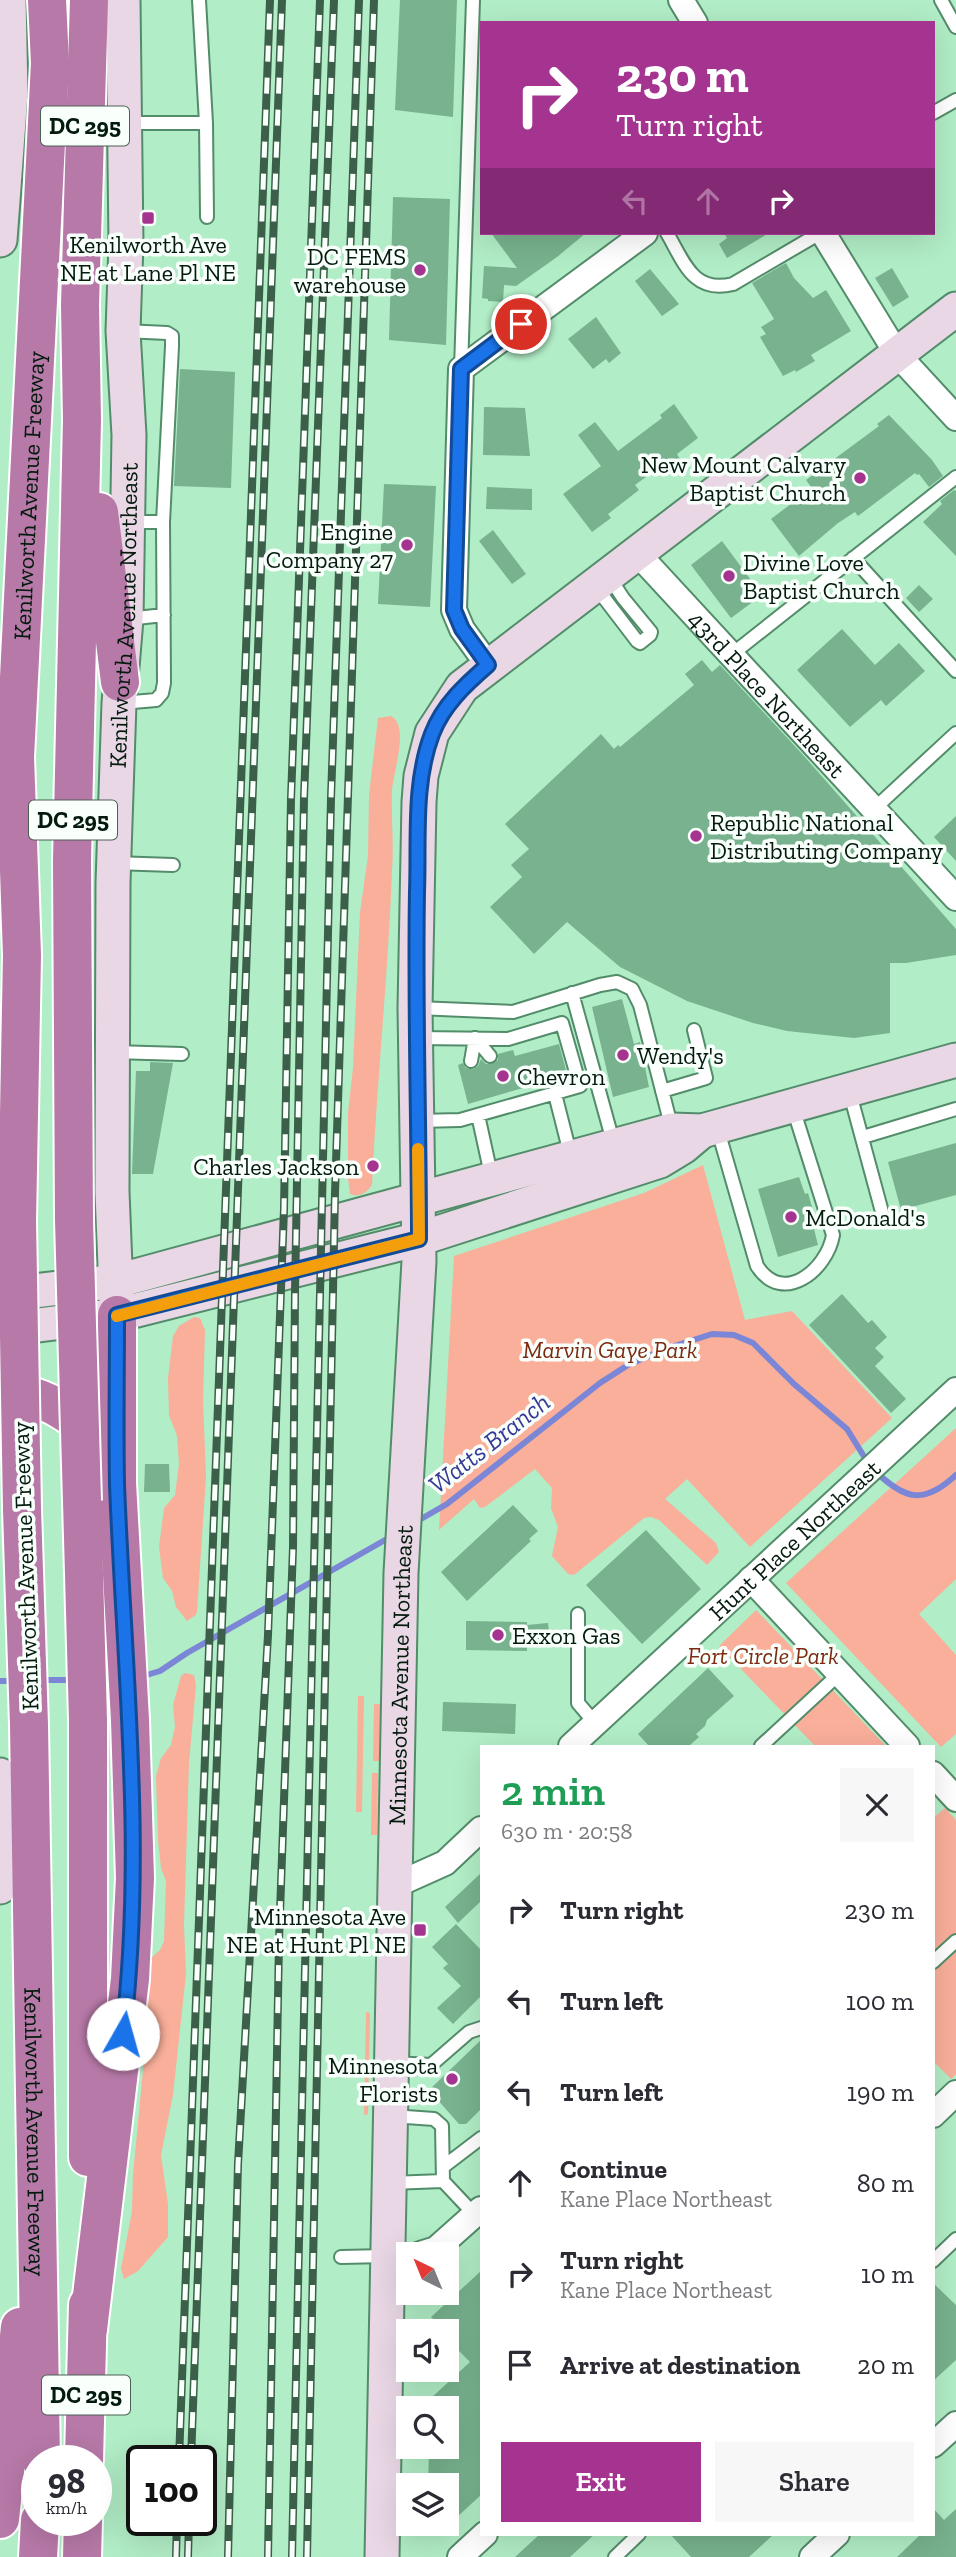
<!DOCTYPE html>
<meta charset="utf-8">
<style>
:root{--surface:#fff;--page:#f7f7f7;--text:#2b2b33;--muted:#7c7c81;--accent:#a53490}
body{margin:0;font-family:"Zilla Slab",serif;background:var(--page);color:var(--text);height:100vh;display:flex;flex-direction:column;font-size:26px;white-space:nowrap}
*{box-sizing:border-box;margin:0}
p{font-size:23px;color:var(--muted)}
.icon{flex:none;width:38px;height:38px;fill:none;stroke:currentColor;stroke-width:2;stroke-linecap:round;stroke-linejoin:round}
.map{position:relative;flex:1;overflow:hidden}
.sheet{position:absolute;left:480px;top:1745px;width:455px;height:791px;display:flex;flex-direction:column;background:var(--surface);border-radius:0px;box-shadow:0 7px 28px #0002}
.sheet>*{flex:none}
.top-card{position:absolute;left:480px;top:21px;width:455px;height:214px;border-radius:0px;box-shadow:0 7px 28px #0002;background:#a53490;color:#fff;overflow:hidden}
.needle{width:46px;rotate:317deg}
.fabs{position:absolute;left:396px;top:2242px;display:grid;gap:14px}
.fabs a{display:grid;place-items:center;width:63px;height:63px;border-radius:0px;background:var(--surface);box-shadow:0 7px 28px #0002;font-size:35px}
.speed{position:absolute;left:21px;top:2445px;display:flex;gap:14px;font-size:35px;font-weight:700;text-align:center}
.speed>*{display:grid;place-content:center;width:91px;height:91px;border-radius:50%;background:var(--surface);box-shadow:0 7px 28px #0002;line-height:1}
.speed small{font-size:18px;font-weight:400}
.speed .limit{border:4px solid #111;border-radius:10px;background:#fff;color:#111}
.pin{position:absolute;display:grid;place-items:center;width:60px;height:60px;color:#fff;margin:-30px;border:4px solid #fff;border-radius:50%;box-shadow:0 2px 7px #0007}
.me{position:absolute;width:77px;margin:-38px;rotate:7deg;stroke-linejoin:round;filter:drop-shadow(0 0 5px #0008)}
.turn{display:flex;align-items:center;gap:24px;height:147px;padding:0 21px;font-size:32px}
.turn .icon{width:91px;height:91px;stroke-width:2.5}
.turn b{display:block;font-size:49px;line-height:60px}
.lanes{display:flex;align-items:center;height:66px;padding:0 21px;background:#0003;justify-content:center;gap:35px;direction:ltr}
.lanes .off{opacity:.35}
.round{display:grid;place-items:center;flex:none;width:74px;height:74px;border-radius:0px;background:var(--page)}
.overview{display:flex;align-items:center;justify-content:space-between;height:119px;padding:0 21px}
h1{font-size:42px;font-weight:600;line-height:52px;color:#1e9e55}
.primary-button{display:flex;gap:14px;margin-top:auto;padding:14px 21px}
.primary-button a{flex:1;height:80px;border-radius:0px;background:var(--accent);color:#fff;font-size:28px;font-weight:600;line-height:80px;text-align:center}
.primary-button a+a{background:var(--page);color:var(--text)}
ul{padding:0;list-style:none}
li{display:flex;align-items:center;gap:21px;height:91px;padding:0 21px}
li div{flex:1}
li b{display:block;font-size:26px}
li em{font-style:normal}
.map>svg:first-child{display:block}
.green{fill:#f9af9a}
.lines{fill:none;stroke-linecap:round;stroke-linejoin:round}
.stream{stroke:#7b86d6;stroke-width:6}
.building{fill:#78b28e}
.service-casing{stroke:#538c6a;stroke-width:16}
.minor-casing{stroke:#538c6a;stroke-width:28}
.secondary-casing{stroke:#538c6a;stroke-width:37}
.motorway-casing{stroke:#fff;stroke-width:42}
.service{stroke:#fff;stroke-width:12}
.minor{stroke:#fff;stroke-width:24}
.secondary{stroke:#e9d7e5;stroke-width:33}
.motorway{stroke:#b779a8;stroke-width:38}
.rail-casing{stroke:#3c5f49;stroke-width:8}
.rail{stroke:#f9fffb;stroke-width:5;stroke-dasharray:16;stroke-linecap:butt}
.motorway-bridge-casing{stroke:#fff;stroke-width:42;stroke-linecap:butt}
.motorway-bridge{stroke:#b779a8;stroke-width:38}
.route-casing{stroke:#114b97;stroke-width:18}
.route{stroke:#1a73e8;stroke-width:12}
.slow{stroke:#f59e0b;stroke-width:12}
.poi-dot{fill:#a53490;stroke:#f9fffb;stroke-width:2.5}
.labels{text-anchor:middle;dominant-baseline:central;stroke-width:7;stroke-linejoin:round;paint-order:stroke}
.shield{fill:#f9fffb;stroke:#4d5f54;stroke-width:2}
.shield-label{font-size:23px;font-weight:bold;fill:#031a0d}
.poi-label{font-size:24px;fill:#031a0d;stroke:#f9fffb;text-anchor:end}
.street-label{font-size:24px;fill:#031a0d;stroke:#f9fffb}
.park-label{font-size:24px;font-style:italic;fill:#7d2a12;stroke:#f9fffb}
.water-label{font-size:26px;font-style:italic;fill:#373996;stroke:#f9fffb}
</style>
<div class="map">
<svg width="956" height="2557" viewBox="0 0 956 2557">
<rect width="100%" height="100%" fill="#b1edc6"/>
<path class="green" d="M391 716C410 726 393 772 392 791 391 818 394 844 392 871 388 976 377 1080 372 1185 367 1192 360 1198 350 1194L348 1178V1113L353 1068 360 912 368 856 369 795 378 718Z
M703 1165 745 1320 792 1311 892 1418 750 1547 687 1479 665 1499 716 1543 719 1552 707 1565 659 1520 651 1517 644 1518 574 1575 568 1574 552 1556 558 1527 551 1508 552 1488 535 1469 485 1507 480 1508 474 1499 439 1530 454 1256 644 1193Z
M194 1317 200 1318 205 1330 203 1400 206 1477 197 1611 196 1615 187 1621 176 1607 172 1591 163 1578 159 1547 164 1508 175 1495 179 1464 177 1436 169 1415 168 1378 173 1336 179 1326Z
M956 1428V1579L919 1614 956 1655V1734L941 1747 786 1583Z
M756 1610 886 1746H815L719 1646Z
M185 1673 194 1675 196 1685 189 1763 184 1925 186 1974 173 2095 161 2155 168 2204V2237L138 2271 124 2279 121 2269 132 2211 133 2175 144 2060 142 1999 150 1959 160 1950 164 1941 166 1881 161 1868 158 1840 156 1776 161 1758 171 1745 175 1727 173 1705 181 1676Z
M358 1696H364L362 1812H356Z
M374 1704H380L379 1761H373Z
M372 1773H378L377 1835H371Z
M945 1808 956 1820V2074L951 2079 933 2061V1818Z
M366 2012 370 2013 368 2114 364 2115Z"/>
<g class="lines">
<path class="stream" d="M875 1471C905 1500 924 1505 956 1475
M414 1523 447 1504 600 1383 628 1365 665 1349 712 1334 734 1335 753 1343 794 1384 847 1429 868 1463
M140 1677 160 1671 187 1653 392 1536
M42 1680H73
M0 1681H17"/>
</g>
<path class="building" d="M400 0H457L453 117 395 110Z
M393 197 450 199 446 345 389 340Z
M491 233H586L557 257 516 286 504 285 503 302 488 301V299L482 298 484 266 517 268Z
M724 233H769L727 258 719 244 727 238Z
M786 263 794 278 813 298 826 290 851 331 811 355 815 361 796 372 795 370 783 376 760 337 766 334 761 327 774 319 752 283Z
M892 268 909 297 893 307 875 278Z
M650 269 679 304 662 316 635 281Z
M596 317 621 353 609 363 606 359 593 369 568 339Z
M180 369 235 372 231 488 174 486Z
M674 404 698 438 677 454 682 463 669 474 661 466 635 485 639 490 608 514 611 518 592 532 563 494 601 466 578 435 595 422 618 451 662 418 660 415Z
M484 407 525 408 530 456 483 455Z
M889 415 932 460 943 476 929 487 919 474 917 475 915 473 858 516 855 512 838 523 799 556 771 519 812 488 806 480 879 426 877 424Z
M384 484 436 486 430 607 378 604Z
M487 487 532 489V510L486 509Z
M954 490 956 491V556L923 522 942 504 940 501Z
M493 530 526 574 512 584 479 541Z
M722 541 762 595 731 618 691 565Z
M919 585 933 599 919 612 906 598Z
M842 629 875 665 899 643 925 671 886 706 881 700 850 727 797 670Z
M702 660 712 672 720 665 804 756 956 929V955L906 963H890V1033L854 1038 787 1031 753 1023 687 1001 620 967 567 922 534 954 490 907 522 877 511 865 529 849 505 824 601 734 614 749 618 745 620 747 694 685 685 674Z
M956 816V861L934 837Z
M622 999 634 1044 640 1042 649 1087 613 1097 592 1007Z
M559 1044 566 1070 522 1082 523 1088 468 1104 458 1065 463 1063 466 1068 473 1069 478 1066 481 1059 486 1064H492L498 1060V1054L513 1050 515 1056Z
M150 1062 173 1063 153 1174H132L136 1071H150Z
M956 1143V1195L901 1210 888 1162Z
M799 1177 805 1194 808 1193 816 1221H812L818 1245 778 1257 758 1189Z
M842 1294 868 1323 872 1320 887 1337 875 1348 884 1357 875 1366 906 1399 891 1413 809 1325Z
M145 1464H169L170 1492H144Z
M513 1505 538 1531 529 1539 531 1541 467 1601 441 1572Z
M646 1530 701 1589 642 1644 586 1585Z
M466 1621 527 1622V1625L548 1623 550 1640 527 1642V1651L466 1650Z
M708 1668 734 1696 707 1720 705 1726 696 1734 699 1737 689 1746H649L638 1734Z
M443 1702 516 1704 515 1734 442 1731Z
M481 1873V1901L458 1923 445 1907Z
M456 1924 481 1950V1996L453 2024 437 2008 461 1986 443 1968 448 1964 432 1947Z
M481 2040V2109L466 2124H459L429 2090Z
M481 2271V2495L446 2527V2485H428L429 2453 436 2446H446V2437L456 2427 446 2416V2408H438L430 2399 470 2362 449 2341 451 2339 446 2331 431 2317Z
M933 2283 956 2305V2360L933 2381Z
M933 2508 944 2520 956 2509V2557H897L921 2534H933Z
M540 2534H595L570 2557H515Z
M670 2534H774L749 2557H691Z"/>
<g class="lines">
<g class="service-casing">
<path id="service" d="M941 0 956 27
M933 113 956 100
M126 123H206L199 0
M206 123 207 217
M667 233C684 262 693 294 733 284L820 233
M461 369 473 0
M128 522H163
M853 558 956 671
M595 586 637 641 640 643 650 635 651 632 623 598 608 575
M127 619 164 615
M731 655 956 477
M121 703 156 700 162 693 164 683 163 522 172 346V336L167 333 124 331
M874 809 956 733
M114 863 173 865
M572 993 614 1145
M417 1008 513 1012 600 985 617 982 632 989 640 1005 672 1129
M416 1038 508 1039 562 1023 580 1086 460 1120 418 1121
M475 1038 490 1056
M113 1052 182 1054
M471 1061 475 1038
M849 1090 882 1212
M662 1091 706 1078 694 1030
M555 1094 571 1157
M478 1115 492 1179
M717 1127 757 1266C783 1306 827 1270 833 1235L793 1108
M863 1137 956 1109
M578 1614V1703L595 1723
M761 1746 839 1674
M933 1962 956 1941
M393 2063 431 2065 469 2032 481 2028
M392 2116 434 2119 442 2126 443 2181
M443 2167 481 2138
M390 2183 443 2181 475 2215
M341 2257 386 2256
M933 2261 956 2239
M615 2557 639 2534"/>
</g>
<g class="minor-casing">
<g id="minor">
<path d="M681 0 695 23"/>
<path d="M823 233 897 354 956 418"/>
<path id="s1" d="M637 553 956 898"/>
<path d="M488 665 462 629 454 610 461 369 645 233"/>
<path d="M751 1579 907 1746"/>
<path id="s2" d="M571 1746 956 1390"/>
<path d="M933 1774 956 1799"/>
<path d="M396 1885 445 1863 481 1829"/>
<path d="M933 2115 956 2093"/>
<path d="M420 2254 436 2249 481 2209"/>
<path d="M933 2445 956 2424"/>
<path d="M460 2557 485 2534"/>
<path d="M812 2557 837 2534"/>
</g>
</g>
<g class="secondary-casing">
<g id="secondary">
<path d="M0 240 11 94 9 0"/>
<path d="M0 1295 117 1281 672 1130 702 1131 956 1060"/>
<path id="s3" d="M117 1315 112 1192 113 883 119 703 126 619 129 435 123 331 126 243 123 0"/>
<path d="M0 1330 117 1315 419 1239 660 1161 683 1147 702 1131"/>
<path d="M0 1775V1887"/>
<path id="s4" d="M382 2557 401 1573 419 1261 415 1008 419 802 421 776 432 733 462 687 956 309"/>
</g>
</g>
<g class="motorway-casing">
<g id="motorway">
<path d="M99 512 120 682"/>
<path d="M74 1220 72 861 82 420 80 305 89 0"/>
<path id="s5" d="M17 1221 22 955 15 757 50 63 47 0"/>
<path d="M0 1391C36 1392 78 1413 98 1444"/>
<path d="M82 1501 88 1720V2157"/>
<path id="s6" d="M22 1509 29 1725 41 2460"/>
<path d="M88 2329 130 1979 135 1878 130 1720 117 1483V1315"/>
<path d="M84 2460 88 2305"/>
<path d="M0 2519 20 2327"/>
<path d="M38 2557 40 2520"/>
<path d="M82 2557 83 2520"/>
</g>
</g>
<use href="#service" class="service"/>
<use href="#minor" class="minor"/>
<use href="#secondary" class="secondary"/>
<use href="#motorway" class="motorway"/>
<g class="rail-casing">
<path id="rail" d="M179 2460 270 0
M191 2460 282 0
M176 2557 177 2520
M188 2557 189 2520
M228 2557 238 2164 268 1635 284 1209 291 799 320 0
M268 2557 279 1941 293 1547 295 1292 304 798 334 0
M292 2557 331 798 359 0
M307 2557 335 1193 374 0"/>
</g>
<use href="#rail" class="rail"/>
<g class="motorway-bridge-casing">
<path id="motorway-bridge" d="M74 1220 82 1501
M17 1221 22 1509"/>
</g>
<use href="#motorway-bridge" class="motorway-bridge"/>
</g>
<g class="lines">
<g class="route-casing">
<path id="route" d="M123 2034C145 1851 124 1668 117 1484 116 1428 117 1371 117 1315L419 1239C419 1123 415 1008 417 892 419 840 413 784 432 734 443 705 466 684 488 665L462 629 454 610 461 369 521 324"/>
</g>
<use href="#route" class="route"/>
<path class="slow" d="M117 1316 419 1239 418 1149"/>
</g>
<g class="poi-dot">
<rect x="141" y="211" width="14" height="14" rx="3.5"/>
<circle cx="420" cy="270" r="7"/>
<circle cx="860" cy="478" r="7"/>
<circle cx="407" cy="545" r="7"/>
<circle cx="729" cy="576" r="7"/>
<circle cx="696" cy="836" r="7"/>
<circle cx="623" cy="1055" r="7"/>
<circle cx="503" cy="1076" r="7"/>
<circle cx="373" cy="1166" r="7"/>
<circle cx="791" cy="1217" r="7"/>
<circle cx="498" cy="1635" r="7"/>
<rect x="413" y="1923" width="14" height="14" rx="3.5"/>
<circle cx="452" cy="2079" r="7"/>
</g>
<g class="labels">
<g class="shield">
<rect x="41" y="106.5" width="88" height="39" rx="5"/>
<rect x="29" y="800.5" width="88" height="39" rx="5"/>
<rect x="42" y="2375.5" width="88" height="39" rx="5"/>
</g>
<g class="shield-label">
<text x="85" y="126">DC 295</text>
<text x="73" y="820">DC 295</text>
<text x="86" y="2395">DC 295</text>
</g>
<g class="poi-label">
<text x="148" y="244" text-anchor="middle">Kenilworth Ave<tspan x="148" dy="28">NE at Lane Pl NE</tspan></text>
<text x="406" y="256">DC FEMS<tspan x="406" dy="28">warehouse</tspan></text>
<text x="846" y="464">New Mount Calvary<tspan x="846" dy="28">Baptist Church</tspan></text>
<text x="393" y="531">Engine<tspan x="393" dy="28">Company 27</tspan></text>
<text x="743" y="562" text-anchor="start">Divine Love<tspan x="743" dy="28">Baptist Church</tspan></text>
<text x="710" y="822" text-anchor="start">Republic National<tspan x="710" dy="28">Distributing Company</tspan></text>
<text x="637" y="1055" text-anchor="start">Wendy's</text>
<text x="517" y="1076" text-anchor="start">Chevron</text>
<text x="359" y="1166">Charles Jackson</text>
<text x="805" y="1217" text-anchor="start">McDonald's</text>
<text x="512" y="1635" text-anchor="start">Exxon Gas</text>
<text x="406" y="1916">Minnesota Ave<tspan x="406" dy="28">NE at Hunt Pl NE</tspan></text>
<text x="438" y="2065">Minnesota<tspan x="438" dy="28">Florists</tspan></text>
</g>
<g class="street-label">
<text stroke="none"><textPath href="#s5" startOffset="726">Kenilworth Avenue Freeway</textPath></text>
<text stroke="none"><textPath href="#s3" startOffset="700">Kenilworth Avenue Northeast</textPath></text>
<text stroke="none"><textPath href="#s1" startOffset="192">43rd Place Northeast</textPath></text>
<text stroke="none"><textPath href="#s2" startOffset="304">Hunt Place Northeast</textPath></text>
<text transform="translate(25 1566) rotate(-92)">Kenilworth Avenue Freeway</text>
<text stroke="none"><textPath href="#s4" startOffset="882">Minnesota Avenue Northeast</textPath></text>
<text stroke="none"><textPath href="#s6" startOffset="623">Kenilworth Avenue Freeway</textPath></text>
</g>
<g class="park-label">
<text x="610" y="1349">Marvin Gaye Park</text>
<text x="763" y="1655">Fort Circle Park</text>
</g>
<g class="water-label">
<text transform="translate(489 1443) rotate(-38)">Watts Branch</text>
</g>
</g>
</svg>
<div class="fabs">
<a><svg class="needle" viewBox="-14 -14 28 28"><path d="M0-13l5 13h-10z" fill="#e53935"/><path d="M0 13l5-13h-10z" fill="#7c7c81"/></svg></a>
<a><svg class="icon" aria-label="sound" viewBox="0 0 24 24"><path d="M4 9h4l5-4v14l-5-4H4zM17 9q2 3 0 6"/></svg></a>
<a><svg class="icon" aria-label="search" viewBox="0 0 24 24"><circle cx="10" cy="10" r="6"/><path d="M15 15l6 6"/></svg></a>
<a><svg class="icon" aria-label="layers" viewBox="0 0 24 24"><path d="M12 4l9 5-9 5-9-5zM3 14l9 5 9-5"/></svg></a>
</div>
<div class="speed"><div>98<small>km/h</small></div><div class="limit">100</div></div>
<div class="pin" style="left:521px;top:324px;background:#d93025"><svg class="icon" aria-label="arrive" viewBox="0 0 24 24"><path d="M6 21V4h12l-3 4 3 4H6"/></svg></div>
<svg class="me" style="left:123px;top:2034px" viewBox="-20 -20 40 40"><circle r="19" fill="#fff"/><path d="M0-13L10 11 0 6-10 11z" fill="#1a73e8"/></svg>
<div class="top-card">
<div class="turn"><svg class="icon" aria-label="right" viewBox="0 0 24 24"><path d="M7 20v-9h11M14 6l5 5-5 5"/></svg><div><b>230 m</b>Turn right</div></div>
<div class="lanes"><svg class="icon off" aria-label="left" viewBox="0 0 24 24"><path d="M17 20v-9H6M10 6l-5 5 5 5"/></svg><svg class="icon off" aria-label="ahead" viewBox="0 0 24 24"><path d="M12 20V5M6 11l6-6 6 6"/></svg><svg class="icon" aria-label="right" viewBox="0 0 24 24"><path d="M7 20v-9h11M14 6l5 5-5 5"/></svg></div>
</div>
<section class="sheet">
<div class="overview"><div><h1>2 min</h1><p>630 m · 20:58</p></div><a class="round"><svg class="icon" aria-label="close" viewBox="0 0 24 24"><path d="M6 6l12 12M18 6L6 18"/></svg></a></div>
<ul>
<li><svg class="icon" aria-label="right" viewBox="0 0 24 24"><path d="M7 20v-9h11M14 6l5 5-5 5"/></svg><div><b>Turn right</b></div><em>230 m</em></li>
<li><svg class="icon" aria-label="left" viewBox="0 0 24 24"><path d="M17 20v-9H6M10 6l-5 5 5 5"/></svg><div><b>Turn left</b></div><em>100 m</em></li>
<li><svg class="icon" aria-label="left" viewBox="0 0 24 24"><path d="M17 20v-9H6M10 6l-5 5 5 5"/></svg><div><b>Turn left</b></div><em>190 m</em></li>
<li><svg class="icon" aria-label="ahead" viewBox="0 0 24 24"><path d="M12 20V5M6 11l6-6 6 6"/></svg><div><b>Continue</b><p>Kane Place Northeast</p></div><em>80 m</em></li>
<li><svg class="icon" aria-label="right" viewBox="0 0 24 24"><path d="M7 20v-9h11M14 6l5 5-5 5"/></svg><div><b>Turn right</b><p>Kane Place Northeast</p></div><em>10 m</em></li>
<li><svg class="icon" aria-label="arrive" viewBox="0 0 24 24"><path d="M6 21V4h12l-3 4 3 4H6"/></svg><div><b>Arrive at destination</b></div><em>20 m</em></li>
</ul>
<div class="primary-button"><a>Exit</a><a>Share</a></div>
</section>
</div>
